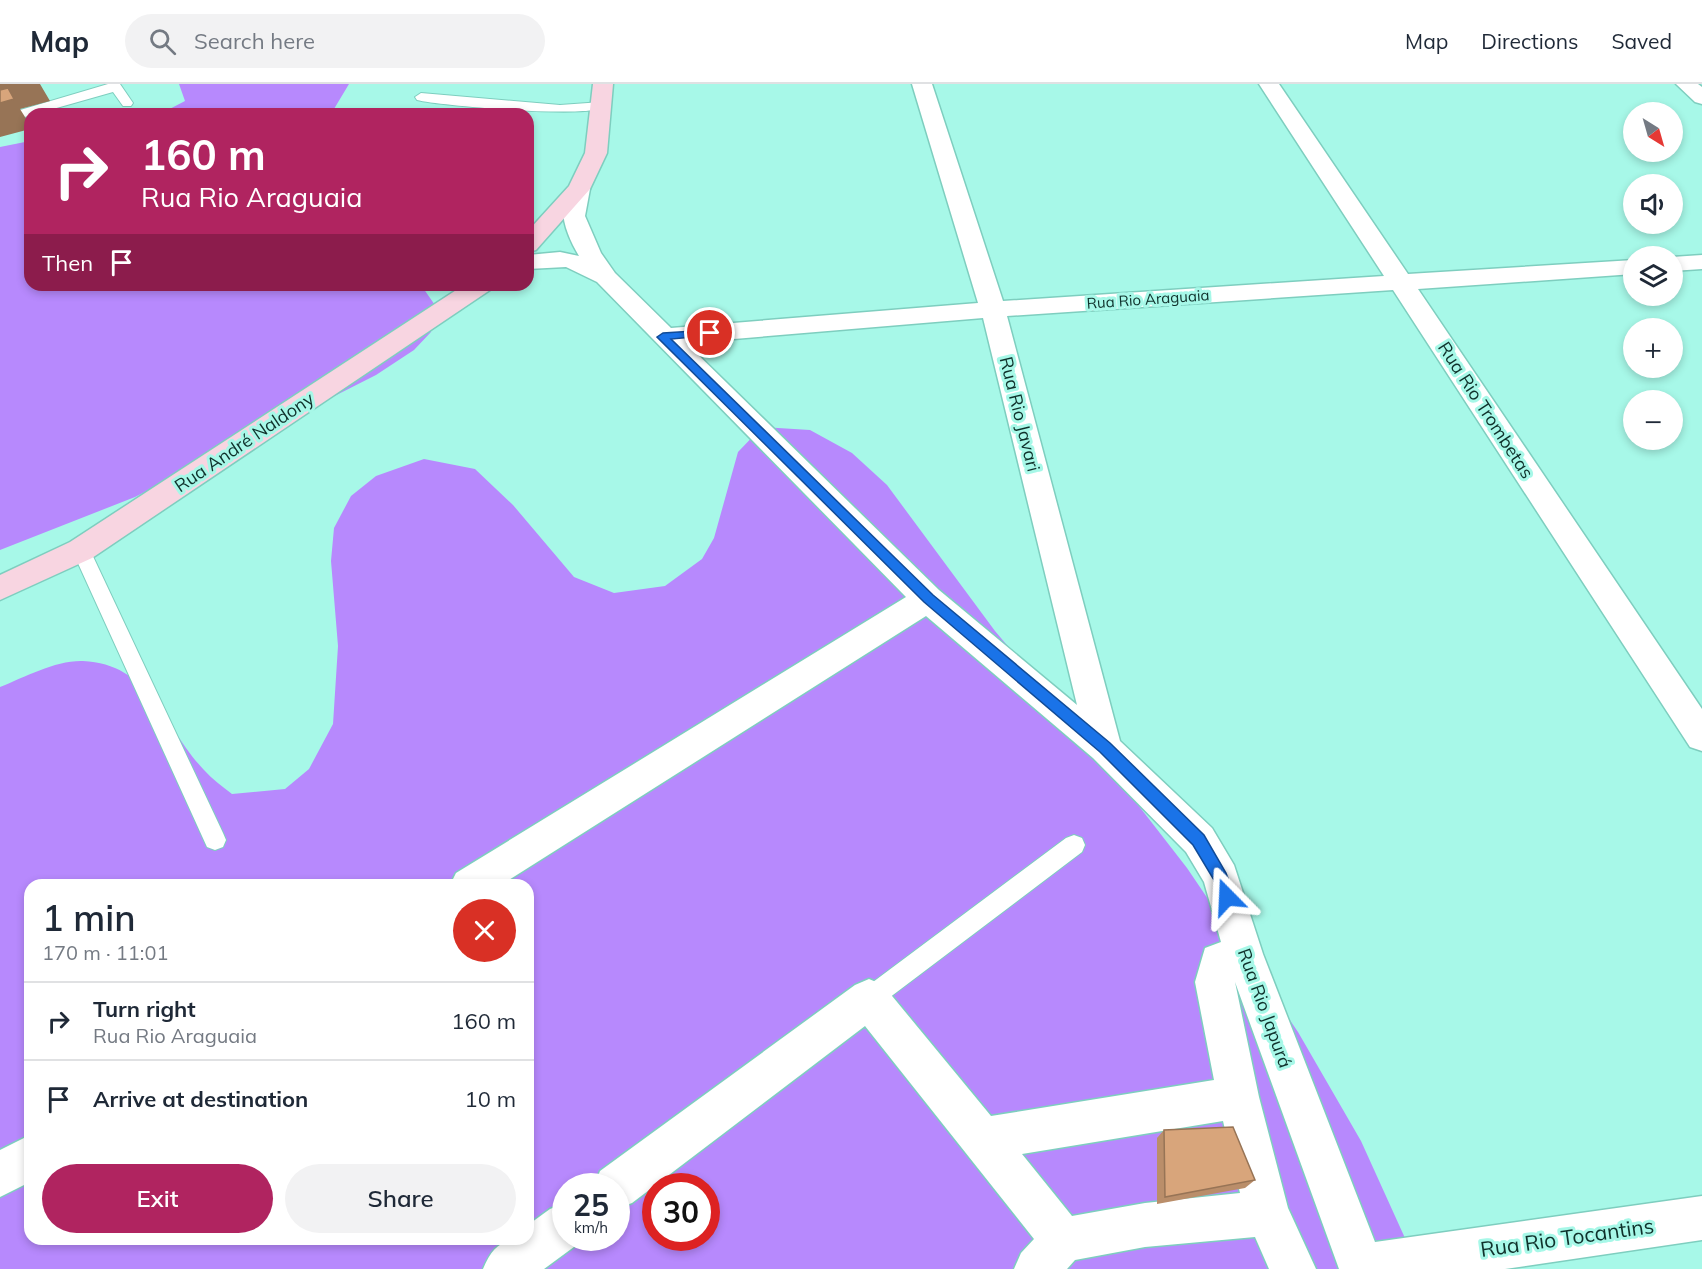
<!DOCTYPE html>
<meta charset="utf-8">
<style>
:root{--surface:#fff;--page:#f2f2f3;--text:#1f2937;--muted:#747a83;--line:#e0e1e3;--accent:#b02460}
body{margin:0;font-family:Mulish,sans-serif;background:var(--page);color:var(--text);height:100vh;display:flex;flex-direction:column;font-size:22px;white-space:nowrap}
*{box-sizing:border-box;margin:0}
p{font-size:20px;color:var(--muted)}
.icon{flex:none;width:33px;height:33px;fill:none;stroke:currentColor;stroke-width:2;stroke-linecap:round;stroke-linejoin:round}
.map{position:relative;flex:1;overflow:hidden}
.side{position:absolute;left:24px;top:795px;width:510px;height:366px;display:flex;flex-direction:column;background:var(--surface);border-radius:18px;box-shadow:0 3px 9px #0003}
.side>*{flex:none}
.top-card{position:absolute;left:24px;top:24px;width:510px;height:183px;border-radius:18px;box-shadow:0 3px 9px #0003;background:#b02460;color:#fff;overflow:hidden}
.needle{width:39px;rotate:143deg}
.fabs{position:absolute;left:1623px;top:18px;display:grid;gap:12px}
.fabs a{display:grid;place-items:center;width:60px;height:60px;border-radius:50%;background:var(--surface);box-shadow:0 3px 9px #0003;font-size:30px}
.speed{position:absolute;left:552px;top:1089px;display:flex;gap:12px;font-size:30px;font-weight:700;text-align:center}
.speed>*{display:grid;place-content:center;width:78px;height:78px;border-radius:50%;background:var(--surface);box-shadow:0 3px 9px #0003;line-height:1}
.speed small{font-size:15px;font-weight:400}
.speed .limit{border:9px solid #d22;background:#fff;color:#111}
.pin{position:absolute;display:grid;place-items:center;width:51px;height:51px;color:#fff;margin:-26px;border:3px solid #fff;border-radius:50%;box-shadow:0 2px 6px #0007}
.me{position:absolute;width:66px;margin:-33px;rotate:339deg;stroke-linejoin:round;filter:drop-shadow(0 0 4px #0008)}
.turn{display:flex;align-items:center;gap:21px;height:126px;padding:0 18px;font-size:27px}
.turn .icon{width:78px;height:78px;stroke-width:2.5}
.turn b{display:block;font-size:42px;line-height:51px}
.then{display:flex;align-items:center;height:57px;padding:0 18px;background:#0003;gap:12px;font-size:22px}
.round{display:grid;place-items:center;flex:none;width:63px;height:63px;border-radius:32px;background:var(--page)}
.summary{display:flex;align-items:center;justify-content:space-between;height:102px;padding:0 18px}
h1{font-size:36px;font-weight:600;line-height:45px}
.cta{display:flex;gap:12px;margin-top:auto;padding:12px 18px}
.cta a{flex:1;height:69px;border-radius:36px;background:var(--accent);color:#fff;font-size:24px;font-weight:600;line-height:69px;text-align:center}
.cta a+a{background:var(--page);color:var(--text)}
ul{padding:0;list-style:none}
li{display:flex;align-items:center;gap:18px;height:78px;padding:0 18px;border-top:2px solid var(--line)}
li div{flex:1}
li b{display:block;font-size:22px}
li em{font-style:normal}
header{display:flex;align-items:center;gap:36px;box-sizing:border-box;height:84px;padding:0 30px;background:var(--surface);border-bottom:2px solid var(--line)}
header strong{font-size:28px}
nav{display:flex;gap:33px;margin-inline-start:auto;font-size:21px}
.search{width:420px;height:54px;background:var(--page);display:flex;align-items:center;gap:15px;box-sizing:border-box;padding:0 21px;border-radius:33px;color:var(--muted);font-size:22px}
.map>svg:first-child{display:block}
.forest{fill:#b789fd;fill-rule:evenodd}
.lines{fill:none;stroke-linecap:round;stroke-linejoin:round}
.lane-casing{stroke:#7ecebf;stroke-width:2}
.street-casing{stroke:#7ecebf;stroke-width:3}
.secondary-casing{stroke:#7ecebf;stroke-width:3}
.lane{fill:#fff;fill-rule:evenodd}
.street{fill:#fff;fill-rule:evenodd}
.secondary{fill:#f8d5e1;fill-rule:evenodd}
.wall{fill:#ba8e6a}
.shaded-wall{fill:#977456}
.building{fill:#d8a57b;stroke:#977456;stroke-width:1.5}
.route{fill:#1a73e8;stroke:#114b97;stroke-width:1.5}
.labels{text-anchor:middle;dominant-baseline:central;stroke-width:6;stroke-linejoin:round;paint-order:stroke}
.far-street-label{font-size:15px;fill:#0f312b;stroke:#a7f8e8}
.street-label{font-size:18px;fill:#0f312b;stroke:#a7f8e8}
.near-street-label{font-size:21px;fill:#0f312b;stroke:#a7f8e8}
</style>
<header>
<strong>Map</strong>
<div class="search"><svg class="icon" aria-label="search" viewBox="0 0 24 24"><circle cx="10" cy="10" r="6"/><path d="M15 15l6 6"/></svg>Search here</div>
<nav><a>Map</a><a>Directions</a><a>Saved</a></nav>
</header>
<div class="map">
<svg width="1702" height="1185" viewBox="0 0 1702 1185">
<rect width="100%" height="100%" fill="#a7f8e8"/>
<path class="forest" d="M179 0H349L331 30H160L185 17Z
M30 57V201H421L437 224 431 248 414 266 376 291 135 413 0 466V63Z
M762 343 810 346 852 369 887 401 995 547 1097 668 1187 784 1298 948 1361 1057 1419 1185H0V603C25 593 56 576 83 577 152 580 164 644 204 686 212 695 222 702 232 710L285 705 309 685 333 640 338 562 331 477 334 444 351 412 376 392 424 375 475 385 513 421 574 493 614 509 665 502 702 475 714 454 738 368ZM30 801H528V1155H30ZM566 1102H616V1154H566ZM656 1102H706V1154H656Z"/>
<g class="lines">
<g class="lane-casing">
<path id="lane" d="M108 0H120L133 19 131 22H123L113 8 0 40V32Z
M421 9 560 21 602 18 608 22C594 35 441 22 417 16L415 13Z
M81 459 87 461 90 466 223 749 226 756 223 763 215 766 207 763 72 466 75 461Z
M1074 751 1082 754 1085 761 1082 768 877 923 869 927 861 923 857 915 861 907 1066 754Z"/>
</g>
<g class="street-casing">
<path id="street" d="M912 0H932L1003 217 1384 192 1259 0H1279L1408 190 1634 176V190L1418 205 1702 625V667L1690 663 1393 206 1007 232 1120 657 1212 744 1234 781 1263 870 1375 1158 1702 1112V1156L1505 1185H1339L1235 898 1259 1013 1288 1124 1316 1185H1269L1255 1153 1145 1163 1075 1176 1067 1185H1014L1021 1169 1034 1155 865 942 632 1119 616 1125V1102H594L600 1087 855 901 869 895 883 901 991 1032 1214 996 1195 898 1205 864 1221 858 1204 798 1186 768 1093 674 926 532 501 801H450L456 789 906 513 597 198 566 183 528 185V171L560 168 579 172C566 150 555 123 571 100H587L590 105 585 132 601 169 615 189 671 244 978 219ZM983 234 1077 621 939 506 686 259ZM1223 1037 1240 1109 1145 1119 1072 1132 1022 1070Z
M1676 0H1698L1702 3V20L1695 18Z
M1702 171V185L1672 187V173Z
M30 1051V1098L0 1113V1066Z
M566 1119V1154H583L582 1157 544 1185H483C493 1161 503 1155 528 1155V1141L550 1125Z"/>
</g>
<g class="secondary-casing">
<path id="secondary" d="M593 0H613L607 69 590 105 536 166 528 168V147L569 102 585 69Z
M464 201H493L490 206 92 474 0 516V491L70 458Z"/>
</g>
<use href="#lane" class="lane"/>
<use href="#street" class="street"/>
<use href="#secondary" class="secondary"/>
</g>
<path class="wall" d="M1164 1046 1255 1096 1245 1104 1157 1120V1054Z"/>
<path class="shaded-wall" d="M0 0H40L50 17 20 25 30 41V45L0 53Z"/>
<path class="building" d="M8 4 14 15 0 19V6Z
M1233 1043 1255 1096 1165 1113 1164 1046Z"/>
<path class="route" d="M710 246 715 249 714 251 671 255 933 511 1110 659 1204 751 1226 789 1235 813 1232 818 1227 820 1221 818 1214 796 1193 761 1100 668 924 518 657 253 663 249Z"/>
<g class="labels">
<g class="far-street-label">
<text transform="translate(1148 215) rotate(-4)">Rua Rio Araguaia</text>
</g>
<g class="street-label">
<text transform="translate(1486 326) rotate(57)">Rua Rio Trombetas</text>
<text transform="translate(1020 330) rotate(76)">Rua Rio Javari</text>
<text transform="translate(244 358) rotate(-34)">Rua André Naldony</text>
<text transform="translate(1265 924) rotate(70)">Rua Rio Japurá</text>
</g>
<g class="near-street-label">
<text transform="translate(1567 1153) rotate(-8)">Rua Rio Tocantins</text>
</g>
</g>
</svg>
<div class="fabs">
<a><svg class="needle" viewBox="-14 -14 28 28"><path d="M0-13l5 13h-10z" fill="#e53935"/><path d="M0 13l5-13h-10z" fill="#747a83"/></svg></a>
<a><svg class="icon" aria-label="sound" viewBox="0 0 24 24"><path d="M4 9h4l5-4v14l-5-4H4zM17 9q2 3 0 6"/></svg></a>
<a><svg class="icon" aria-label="layers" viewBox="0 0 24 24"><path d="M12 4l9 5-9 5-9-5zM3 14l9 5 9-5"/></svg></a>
<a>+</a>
<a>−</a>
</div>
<div class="speed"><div>25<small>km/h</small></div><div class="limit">30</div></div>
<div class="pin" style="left:710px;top:249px;background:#d93025"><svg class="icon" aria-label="arrive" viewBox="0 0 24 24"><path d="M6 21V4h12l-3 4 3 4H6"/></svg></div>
<svg class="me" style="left:1227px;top:813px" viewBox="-20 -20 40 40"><path d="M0-17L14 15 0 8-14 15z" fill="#1a73e8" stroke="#fff" stroke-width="4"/></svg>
<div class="top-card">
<div class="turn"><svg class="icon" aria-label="right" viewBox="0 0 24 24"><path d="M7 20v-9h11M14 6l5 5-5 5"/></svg><div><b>160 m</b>Rua Rio Araguaia</div></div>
<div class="then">Then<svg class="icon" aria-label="arrive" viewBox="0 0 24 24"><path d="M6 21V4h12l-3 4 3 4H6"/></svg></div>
</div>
<section class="side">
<div class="summary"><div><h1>1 min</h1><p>170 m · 11:01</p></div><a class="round" style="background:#d93025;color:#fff"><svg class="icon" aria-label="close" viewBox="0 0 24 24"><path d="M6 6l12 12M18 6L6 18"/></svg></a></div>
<ul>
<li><svg class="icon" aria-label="right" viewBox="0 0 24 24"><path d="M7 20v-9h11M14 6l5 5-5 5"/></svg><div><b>Turn right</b><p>Rua Rio Araguaia</p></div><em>160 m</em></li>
<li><svg class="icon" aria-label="arrive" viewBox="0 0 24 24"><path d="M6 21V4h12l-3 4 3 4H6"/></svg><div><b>Arrive at destination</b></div><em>10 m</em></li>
</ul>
<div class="cta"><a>Exit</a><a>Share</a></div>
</section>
</div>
